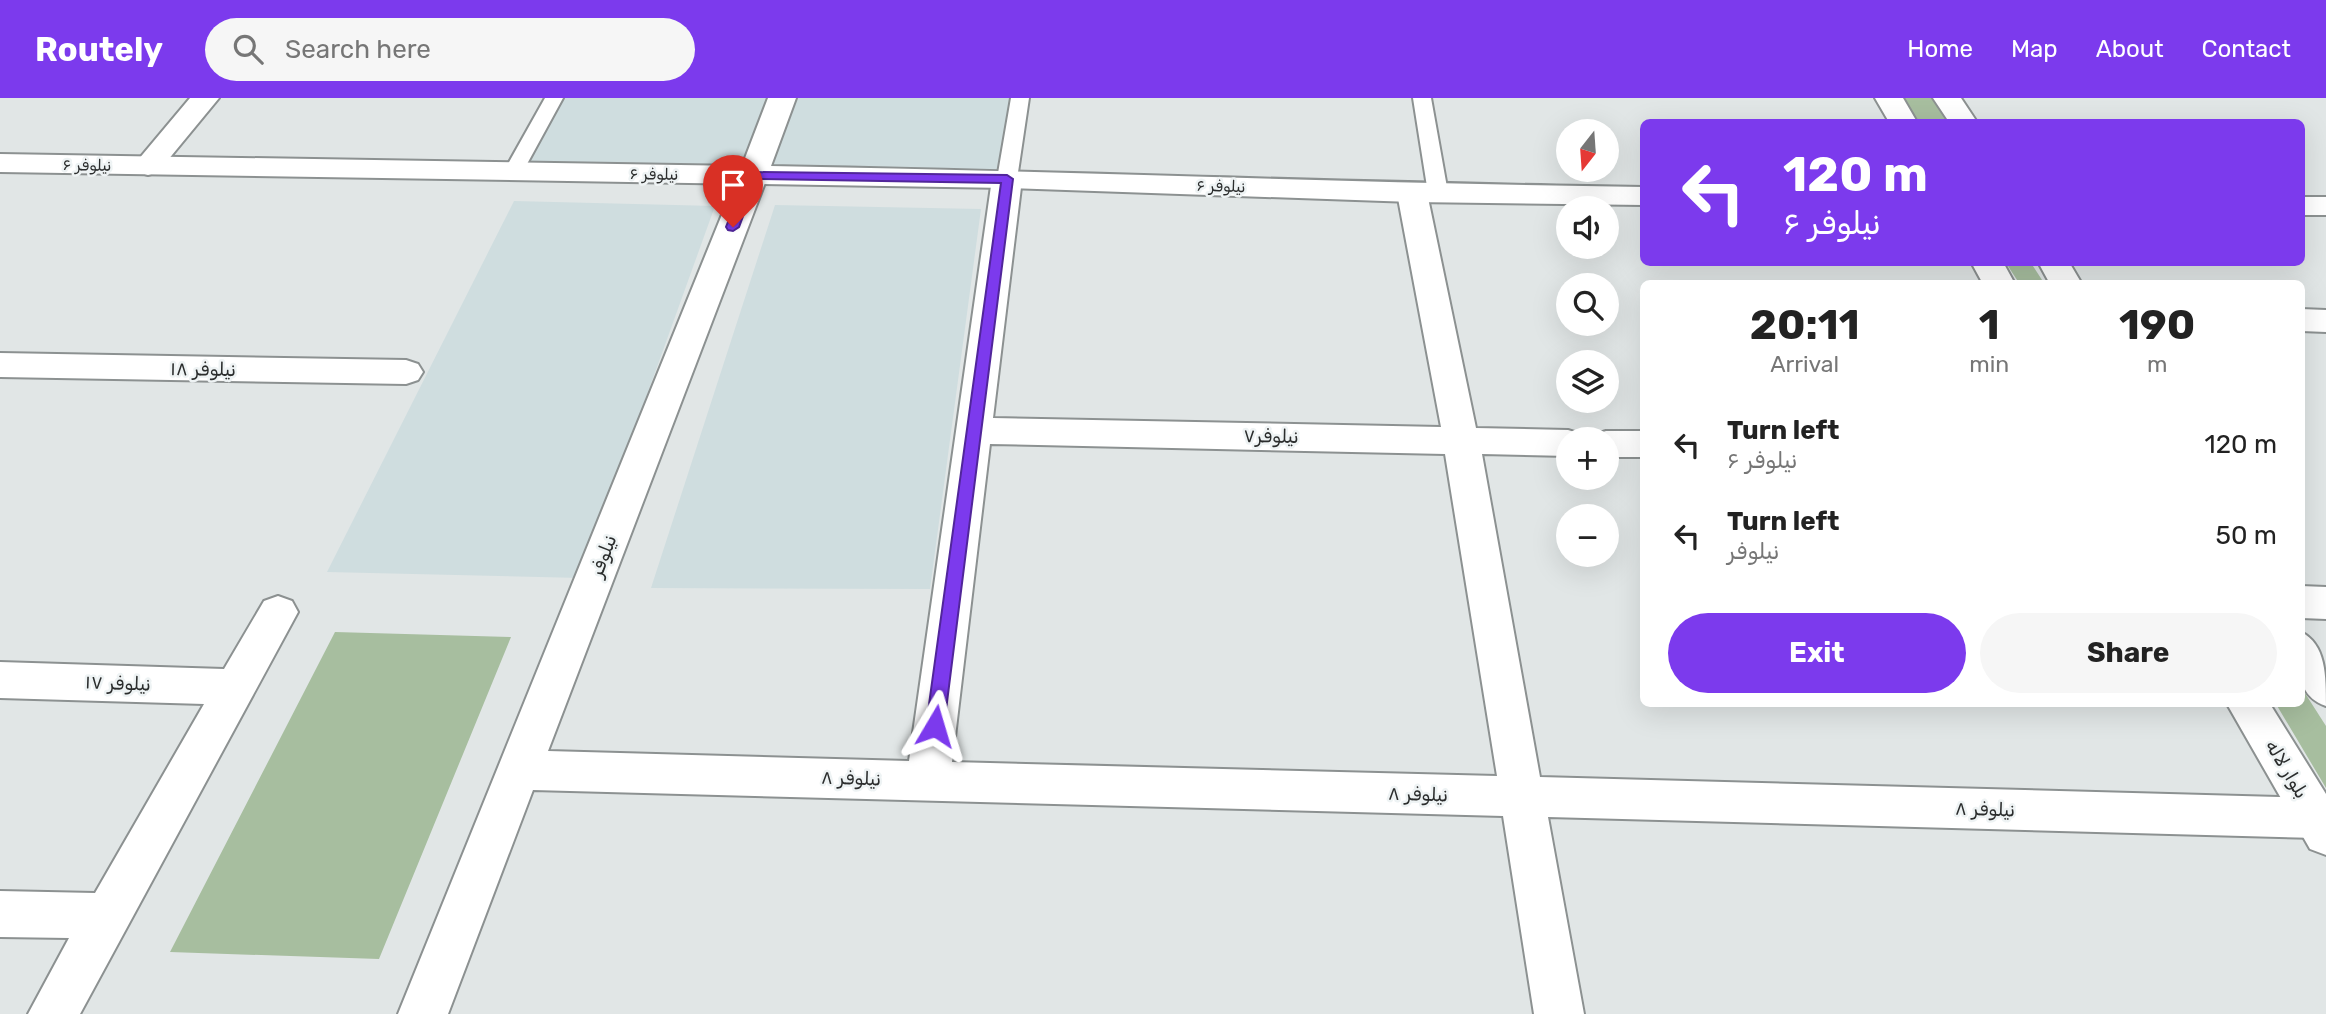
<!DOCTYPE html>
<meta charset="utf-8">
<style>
:root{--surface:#fff;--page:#f6f6f6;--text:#222;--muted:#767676;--accent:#7c3aed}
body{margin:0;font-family:Rubik,"Noto Sans Arabic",sans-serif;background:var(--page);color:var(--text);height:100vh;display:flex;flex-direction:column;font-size:26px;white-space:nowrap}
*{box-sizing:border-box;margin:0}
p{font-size:23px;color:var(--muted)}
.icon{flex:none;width:38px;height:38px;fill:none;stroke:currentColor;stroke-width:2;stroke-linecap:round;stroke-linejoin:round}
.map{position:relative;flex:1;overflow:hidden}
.side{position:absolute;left:1640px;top:182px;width:665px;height:427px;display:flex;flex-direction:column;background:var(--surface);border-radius:10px;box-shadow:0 7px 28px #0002}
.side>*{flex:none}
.guide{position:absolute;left:1640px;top:21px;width:665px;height:147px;border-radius:10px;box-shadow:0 7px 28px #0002;background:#7c3aed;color:#fff;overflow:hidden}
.needle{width:46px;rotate:197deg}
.tools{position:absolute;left:1556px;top:21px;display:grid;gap:14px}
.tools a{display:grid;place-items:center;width:63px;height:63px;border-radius:50%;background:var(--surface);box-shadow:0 7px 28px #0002;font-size:35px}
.pin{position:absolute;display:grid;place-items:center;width:60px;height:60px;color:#fff;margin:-72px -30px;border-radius:50% 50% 50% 0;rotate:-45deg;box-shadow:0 0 7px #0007}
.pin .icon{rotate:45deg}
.me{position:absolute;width:77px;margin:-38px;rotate:7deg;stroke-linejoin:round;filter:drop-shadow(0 0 5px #0008)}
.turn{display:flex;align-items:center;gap:24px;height:147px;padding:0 28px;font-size:32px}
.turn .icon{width:91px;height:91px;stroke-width:2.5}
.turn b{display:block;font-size:49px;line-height:60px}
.eta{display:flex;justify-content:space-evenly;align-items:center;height:119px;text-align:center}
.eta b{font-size:42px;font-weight:700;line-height:49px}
.button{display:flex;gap:14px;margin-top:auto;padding:14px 28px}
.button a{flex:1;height:80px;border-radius:42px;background:var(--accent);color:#fff;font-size:28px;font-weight:700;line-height:80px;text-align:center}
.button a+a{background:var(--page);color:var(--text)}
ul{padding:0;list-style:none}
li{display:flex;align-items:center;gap:21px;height:91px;padding:0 28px}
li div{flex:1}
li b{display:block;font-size:26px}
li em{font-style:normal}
header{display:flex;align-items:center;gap:42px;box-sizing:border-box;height:98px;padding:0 35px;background:var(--accent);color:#fff}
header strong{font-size:33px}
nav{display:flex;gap:38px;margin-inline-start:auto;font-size:24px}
.search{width:490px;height:63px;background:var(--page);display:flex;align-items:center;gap:18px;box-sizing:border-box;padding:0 24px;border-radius:38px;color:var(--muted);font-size:26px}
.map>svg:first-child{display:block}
.built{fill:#cfdddf}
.green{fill:#a7be9f}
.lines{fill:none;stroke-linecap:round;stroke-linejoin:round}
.lane-casing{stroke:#8c9191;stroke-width:4}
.street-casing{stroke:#8c9191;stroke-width:4}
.secondary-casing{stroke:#8c9191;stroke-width:4}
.lane{fill:#fff;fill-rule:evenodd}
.street{fill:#fff;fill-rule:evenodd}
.secondary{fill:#fff;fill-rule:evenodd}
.route{fill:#7c3aed;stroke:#51269a;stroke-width:2}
.labels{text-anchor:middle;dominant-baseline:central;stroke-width:5;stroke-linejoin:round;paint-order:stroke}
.far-street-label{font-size:16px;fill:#2b2d2d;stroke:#eef3f4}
.street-label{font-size:19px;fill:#2b2d2d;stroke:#eef3f4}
</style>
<header>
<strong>Routely</strong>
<div class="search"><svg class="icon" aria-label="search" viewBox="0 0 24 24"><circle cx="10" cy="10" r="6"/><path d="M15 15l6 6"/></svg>Search here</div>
<nav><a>Home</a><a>Map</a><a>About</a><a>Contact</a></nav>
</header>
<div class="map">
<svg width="2326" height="916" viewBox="0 0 2326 916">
<rect width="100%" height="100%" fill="#e1e6e6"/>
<path class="built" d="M554 0H1020L1007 81 514 73Z
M514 103 715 108 581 480 327 474Z
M775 107 981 111 930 491 651 490Z"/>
<path class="green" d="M1903 0H1933L1949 24H1918Z
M2006 165H2031L2044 185H2019Z
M335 534 511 539 379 861 170 854Z
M2301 589 2326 628V690L2276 606H2301Z"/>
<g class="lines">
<g class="lane-casing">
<path id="lane" d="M545 0H563L521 77H507L504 73Z
M1011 0H1029L1017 81 1014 85H1000L997 81Z
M1413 0H1431L1448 95 1445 99H1431L1428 95Z"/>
</g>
<g class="street-casing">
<path id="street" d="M190 0H219L158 74 148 77 138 74 133 68 138 62Z
M753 68 763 71 768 77 548 653 909 663 992 81 997 75 1007 72 1017 75 1022 81 993 320 1441 329 1397 95 1401 89 1412 86 1423 89 1427 95 1476 330 1568 332 1581 336 1584 341H1568V358L1482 356 1540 679 2317 700 2326 703V737L2317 740 1548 719 1584 916H1534L1503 718 533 692 448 916H398L738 77 743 71ZM990 346 1445 356 1497 678 952 664Z
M2301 99H2326V117H2301Z
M2301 211 2326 212V234L2301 233Z
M0 255 406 262 418 266 423 274 418 282 406 286 0 279Z
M1606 333H1643V359H1606V341H1591L1593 337Z
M2301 488 2326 489V521L2301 520Z
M278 498 292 503 298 514 80 916H28L69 840 0 839V793L95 795 204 606 0 600V564L224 571 264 503Z"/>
</g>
<g class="secondary-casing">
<path id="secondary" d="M768 0H796L771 68C1062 73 1352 85 1643 89V107L1412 104 1007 90 0 74V56L742 68Z
M1875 0H1903L1917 24H1889Z
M1933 0H1961L1977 24H1949Z
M1971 164H2003L2015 186H1983Z
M2038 164H2069L2082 186H2050Z
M2301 534C2326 546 2326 578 2326 608 2292 596 2301 564 2301 534Z
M2227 606H2270L2326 696V757L2310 751Z"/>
</g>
<use href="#lane" class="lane"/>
<use href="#street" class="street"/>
<use href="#secondary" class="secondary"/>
</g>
<path class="route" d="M753 74 1007 77 1013 81 944 628 941 634 935 636 929 634 926 628 1001 85 757 81 739 129 733 133 728 132 726 129 747 77Z"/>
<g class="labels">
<g class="far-street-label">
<text transform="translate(87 67) rotate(1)">نیلوفر ۶</text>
<text transform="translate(654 76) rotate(1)">نیلوفر ۶</text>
<text transform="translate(1221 88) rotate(2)">نیلوفر ۶</text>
</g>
<g class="street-label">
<text transform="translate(203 271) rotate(1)">نیلوفر ۱۸</text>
<text transform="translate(1271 338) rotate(1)">نیلوفر۷</text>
<text transform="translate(603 458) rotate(-69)">نیلوفر</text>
<text transform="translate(118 585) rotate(2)">نیلوفر ۱۷</text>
<text transform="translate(2287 671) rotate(59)">بلوار لاله</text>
<text transform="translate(851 680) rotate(2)">نیلوفر ۸</text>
<text transform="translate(1418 696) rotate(2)">نیلوفر ۸</text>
<text transform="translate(1985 711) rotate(2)">نیلوفر ۸</text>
</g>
</g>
</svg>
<div class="tools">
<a><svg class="needle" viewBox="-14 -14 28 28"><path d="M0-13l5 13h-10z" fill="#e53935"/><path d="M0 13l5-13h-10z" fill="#767676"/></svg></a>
<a><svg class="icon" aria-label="sound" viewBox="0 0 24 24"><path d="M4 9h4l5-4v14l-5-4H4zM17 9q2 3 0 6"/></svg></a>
<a><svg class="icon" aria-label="search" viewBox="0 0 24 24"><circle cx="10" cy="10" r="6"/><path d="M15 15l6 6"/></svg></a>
<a><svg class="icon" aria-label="layers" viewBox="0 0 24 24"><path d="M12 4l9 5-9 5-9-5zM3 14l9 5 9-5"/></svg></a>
<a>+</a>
<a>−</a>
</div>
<div class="pin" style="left:733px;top:129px;background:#d93025"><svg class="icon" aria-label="arrive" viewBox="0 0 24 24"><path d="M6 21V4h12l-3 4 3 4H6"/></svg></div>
<svg class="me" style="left:935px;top:628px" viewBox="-20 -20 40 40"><path d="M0-17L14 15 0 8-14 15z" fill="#7c3aed" stroke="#fff" stroke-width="4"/></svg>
<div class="guide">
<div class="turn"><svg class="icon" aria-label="left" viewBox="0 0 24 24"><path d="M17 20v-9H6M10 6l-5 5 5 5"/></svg><div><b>120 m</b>نیلوفر ۶</div></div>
</div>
<section class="side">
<div class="eta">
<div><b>20:11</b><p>Arrival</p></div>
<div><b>1</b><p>min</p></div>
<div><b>190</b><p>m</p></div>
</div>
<ul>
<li><svg class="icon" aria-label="left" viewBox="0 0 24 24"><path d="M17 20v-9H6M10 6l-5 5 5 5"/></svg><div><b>Turn left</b><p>نیلوفر ۶</p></div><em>120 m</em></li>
<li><svg class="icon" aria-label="left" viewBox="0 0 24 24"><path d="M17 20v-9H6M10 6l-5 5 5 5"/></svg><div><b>Turn left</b><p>نیلوفر</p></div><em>50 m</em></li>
</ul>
<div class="button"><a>Exit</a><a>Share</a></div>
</section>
</div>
